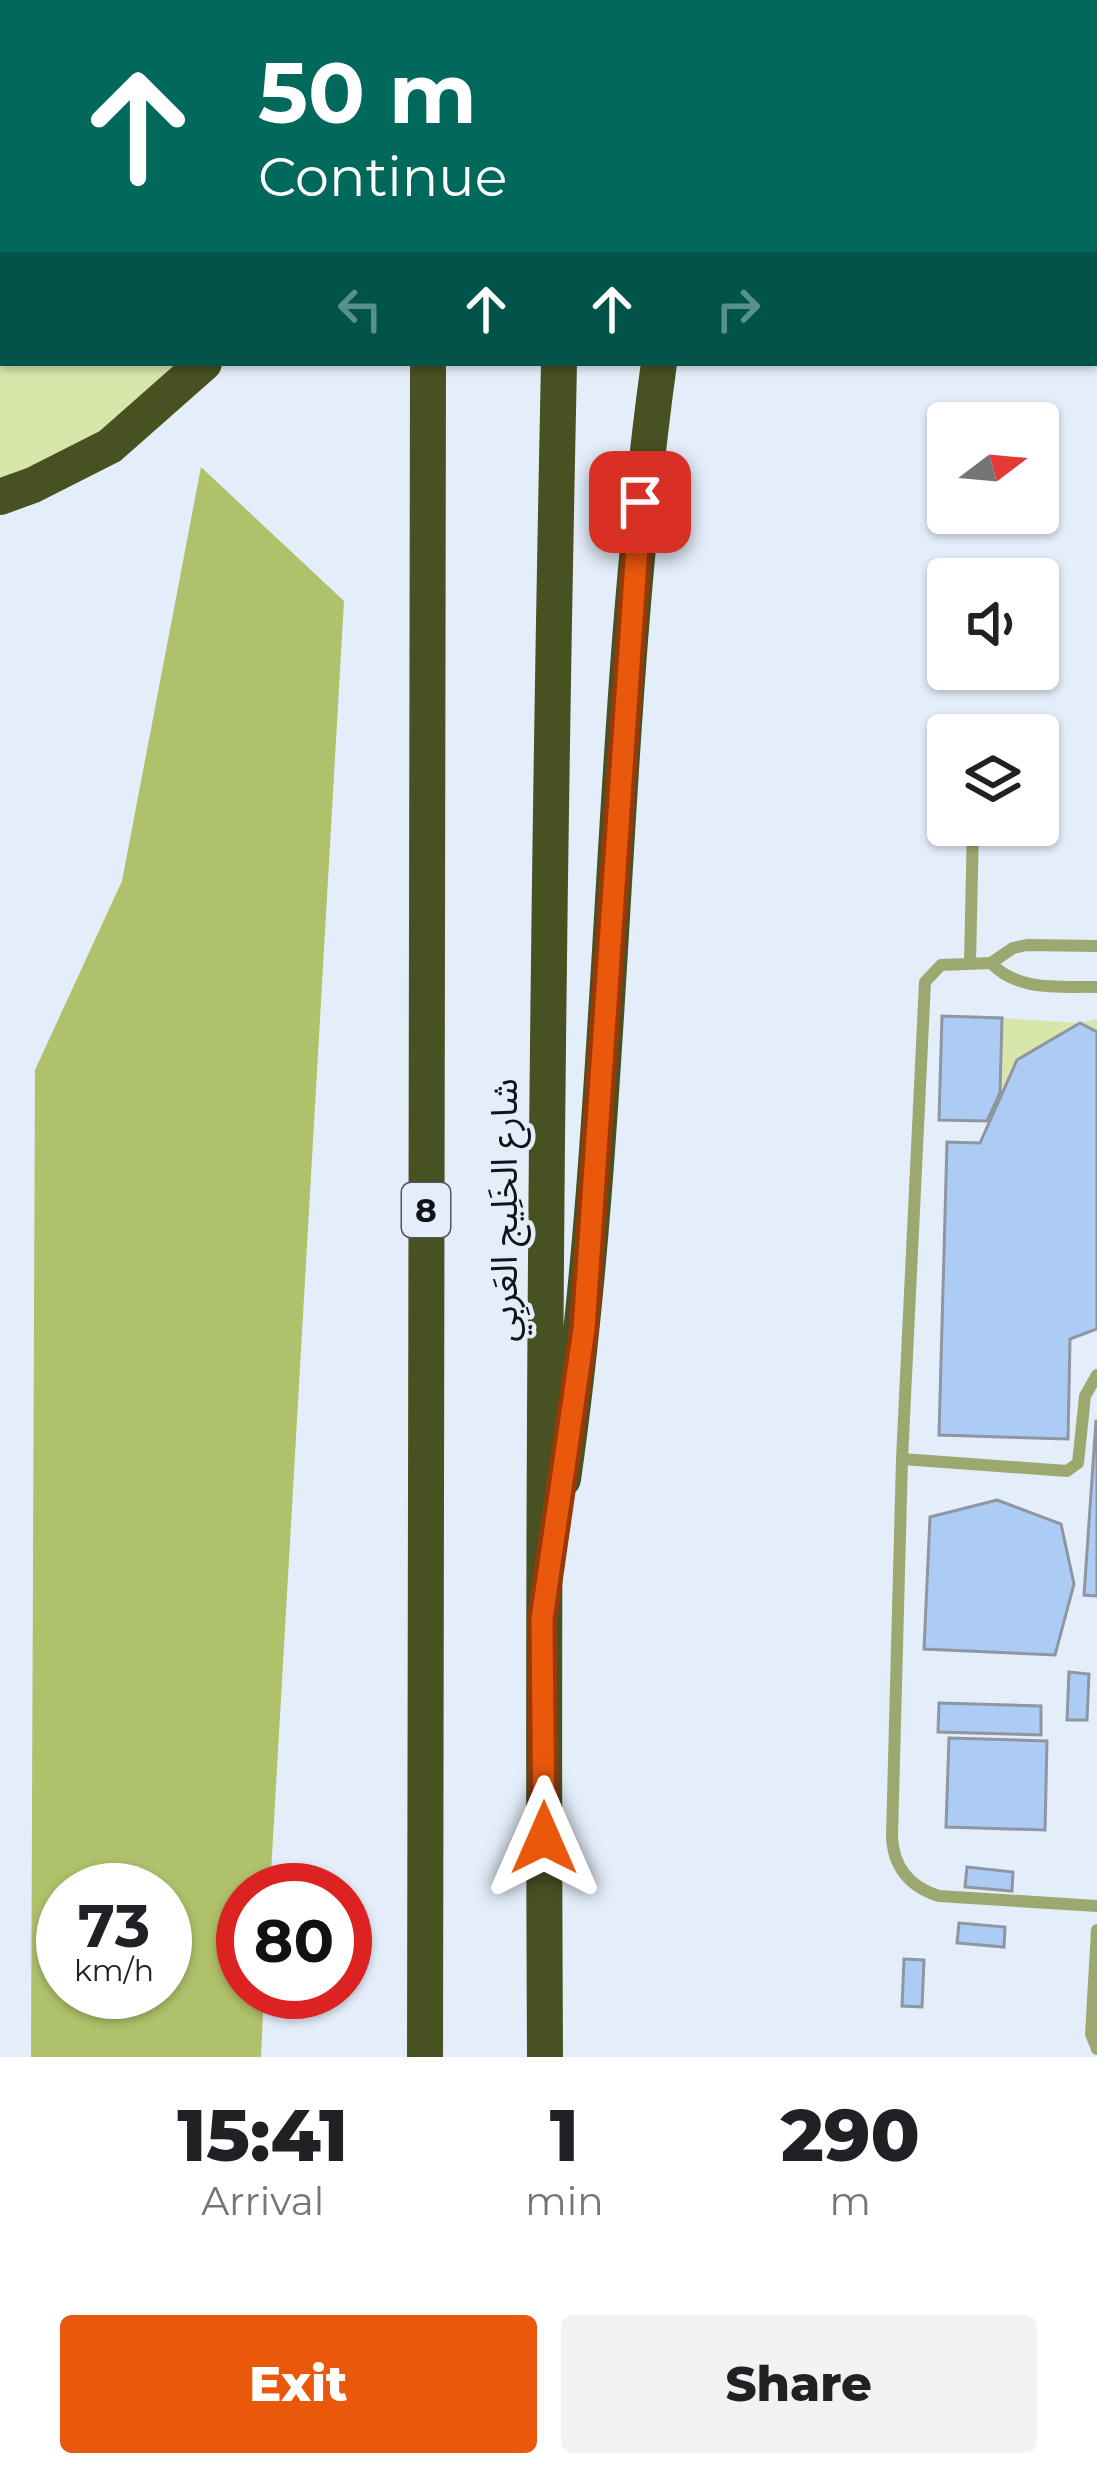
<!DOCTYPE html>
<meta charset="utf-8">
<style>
:root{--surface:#fff;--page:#f2f2f2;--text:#202124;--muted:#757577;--accent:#ea580c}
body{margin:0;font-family:Montserrat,"Noto Sans Arabic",sans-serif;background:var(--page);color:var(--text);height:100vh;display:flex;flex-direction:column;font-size:45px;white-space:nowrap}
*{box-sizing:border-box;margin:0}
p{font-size:39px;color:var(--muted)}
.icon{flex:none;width:66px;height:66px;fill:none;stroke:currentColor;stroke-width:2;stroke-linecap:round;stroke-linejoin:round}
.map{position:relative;height:2057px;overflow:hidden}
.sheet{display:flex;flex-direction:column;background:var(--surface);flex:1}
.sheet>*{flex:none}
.guide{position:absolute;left:0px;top:0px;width:1098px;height:366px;box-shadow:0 3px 9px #0004;background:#00695c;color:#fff;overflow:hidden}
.needle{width:78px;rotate:74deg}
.buttons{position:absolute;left:927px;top:402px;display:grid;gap:24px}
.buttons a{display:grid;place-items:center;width:132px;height:132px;border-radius:12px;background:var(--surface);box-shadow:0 3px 9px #0004;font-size:60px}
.speed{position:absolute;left:36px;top:1863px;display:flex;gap:24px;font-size:60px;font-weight:700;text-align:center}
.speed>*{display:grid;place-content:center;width:156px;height:156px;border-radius:50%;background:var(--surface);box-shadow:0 3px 9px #0004;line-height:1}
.speed small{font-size:30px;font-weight:400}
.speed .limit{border:18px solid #d22;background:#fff;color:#111}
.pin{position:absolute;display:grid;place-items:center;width:102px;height:102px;color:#fff;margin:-51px;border-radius:24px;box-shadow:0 6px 18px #0006}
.me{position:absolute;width:132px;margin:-66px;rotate:0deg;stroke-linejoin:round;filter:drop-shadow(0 0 9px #0008)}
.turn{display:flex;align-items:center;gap:42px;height:252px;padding:0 60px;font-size:54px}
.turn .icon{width:156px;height:156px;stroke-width:2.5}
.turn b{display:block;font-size:84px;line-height:102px}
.lanes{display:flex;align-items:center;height:114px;padding:0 60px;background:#0003;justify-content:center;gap:60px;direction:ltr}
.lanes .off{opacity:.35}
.eta{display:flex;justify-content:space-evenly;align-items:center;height:204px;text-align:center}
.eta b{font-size:72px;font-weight:800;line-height:84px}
.primary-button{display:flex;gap:24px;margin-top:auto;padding:24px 60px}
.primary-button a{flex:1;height:138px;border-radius:12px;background:var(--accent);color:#fff;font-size:48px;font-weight:800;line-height:138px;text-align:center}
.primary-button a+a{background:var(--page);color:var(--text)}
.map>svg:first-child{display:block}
.green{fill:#d8e6aa}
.forest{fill:#afc16a;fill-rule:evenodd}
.building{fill:#acccf6;stroke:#8d96a1;stroke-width:3}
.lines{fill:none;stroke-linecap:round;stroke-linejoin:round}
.path{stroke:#a4acb5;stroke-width:6;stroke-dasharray:9 6;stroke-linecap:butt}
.lane{stroke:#9ba86f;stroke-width:12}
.highway{stroke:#485122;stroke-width:36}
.route-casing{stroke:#983908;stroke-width:30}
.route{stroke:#ea580c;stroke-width:21}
.labels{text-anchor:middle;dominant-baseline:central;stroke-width:9;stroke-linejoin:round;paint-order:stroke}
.shield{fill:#e4eefa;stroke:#50555b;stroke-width:3}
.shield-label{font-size:33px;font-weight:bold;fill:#101317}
.street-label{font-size:36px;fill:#101317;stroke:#e4eefa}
</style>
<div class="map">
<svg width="1097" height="2057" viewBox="0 0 1097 2057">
<rect width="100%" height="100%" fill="#e4eefa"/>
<path class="green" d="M0 0H323L3 3V363H199L111 443 0 488Z
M1002 1018 1080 1023 1097 1019V1032L1079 1023 1017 1060 1000 1093Z"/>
<path class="forest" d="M201 467 344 601 270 1890H243V1992H264L261 2057H31L35 1070 122 881ZM63 1890H165V1992H63Z"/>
<path class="building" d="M942 1016 1002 1018 1000 1093 987 1121 939 1120Z
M1080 1023 1097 1032V1329L1070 1339 1068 1439 939 1435 947 1142 980 1143 1017 1060Z
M1096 1421H1097V1596L1084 1595Z
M997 1500 1061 1524 1074 1584 1055 1655 924 1649 930 1517Z
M1069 1672 1089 1674 1087 1720H1067Z
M939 1703 1041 1706V1735L938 1732Z
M949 1738 1047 1741 1045 1830 946 1827Z
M967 1867 1013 1872 1012 1891 965 1887Z
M959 1923 1005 1927 1004 1947 957 1943Z
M904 1959 924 1960 922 2007 902 2006Z"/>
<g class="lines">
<path class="path" d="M219 3 220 0
M0 108H3"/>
<path class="lane" d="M1097 946 1027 945 1013 948 991 963 941 965 925 982 902 1459 892 1836C893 1866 909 1887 939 1896L1097 1906
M970 963 973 825
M991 963C1018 992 1060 986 1097 987
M902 1459 1067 1471 1078 1463 1085 1396 1097 1375
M1097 1930 1091 2034 1097 2049"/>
<path class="highway" d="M352 3 353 0
M428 3V0
M567 3V0
M734 3 735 0
M0 497 33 485 110 446 204 363
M563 1479C616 1109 608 733 659 363
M425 2057 428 363
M545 2057C542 1492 547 928 559 363"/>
</g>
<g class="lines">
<g class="route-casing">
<path id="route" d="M544 1838 542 1619 584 1329 640 502"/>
</g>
<use href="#route" class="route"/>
</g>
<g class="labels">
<rect class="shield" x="402" y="1183" width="48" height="54" rx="9"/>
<g class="shield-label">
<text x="426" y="1210">8</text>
</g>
<g class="street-label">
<text transform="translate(504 1210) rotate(-90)">شارع الخَلِيج العَربِي</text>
</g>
</g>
</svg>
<div class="buttons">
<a><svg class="needle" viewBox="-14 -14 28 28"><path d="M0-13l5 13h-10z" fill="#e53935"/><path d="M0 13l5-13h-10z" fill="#757577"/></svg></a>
<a><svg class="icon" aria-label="sound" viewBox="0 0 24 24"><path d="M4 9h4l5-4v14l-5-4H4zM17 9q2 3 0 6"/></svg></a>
<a><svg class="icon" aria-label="layers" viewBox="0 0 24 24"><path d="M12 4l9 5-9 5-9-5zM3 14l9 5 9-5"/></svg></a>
</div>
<div class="speed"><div>73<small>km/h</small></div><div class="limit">80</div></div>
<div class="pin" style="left:640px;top:502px;background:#d93025"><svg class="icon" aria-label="arrive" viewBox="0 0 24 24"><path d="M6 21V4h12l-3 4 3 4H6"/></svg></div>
<svg class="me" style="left:544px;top:1838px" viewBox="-20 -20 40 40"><path d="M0-17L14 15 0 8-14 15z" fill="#ea580c" stroke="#fff" stroke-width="4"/></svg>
<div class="guide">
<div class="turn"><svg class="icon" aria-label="ahead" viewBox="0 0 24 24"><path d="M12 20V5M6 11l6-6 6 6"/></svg><div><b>50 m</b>Continue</div></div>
<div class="lanes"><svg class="icon off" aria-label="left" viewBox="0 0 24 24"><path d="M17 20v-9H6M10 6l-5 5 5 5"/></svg><svg class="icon" aria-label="ahead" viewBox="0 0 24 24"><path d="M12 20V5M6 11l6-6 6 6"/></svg><svg class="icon" aria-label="ahead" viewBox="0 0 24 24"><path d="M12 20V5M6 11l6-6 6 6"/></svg><svg class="icon off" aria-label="right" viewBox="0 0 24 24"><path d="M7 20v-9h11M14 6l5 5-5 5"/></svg></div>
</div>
</div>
<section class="sheet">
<div class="eta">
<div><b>15:41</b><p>Arrival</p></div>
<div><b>1</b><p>min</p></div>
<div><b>290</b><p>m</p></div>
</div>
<div class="primary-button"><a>Exit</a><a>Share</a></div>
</section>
